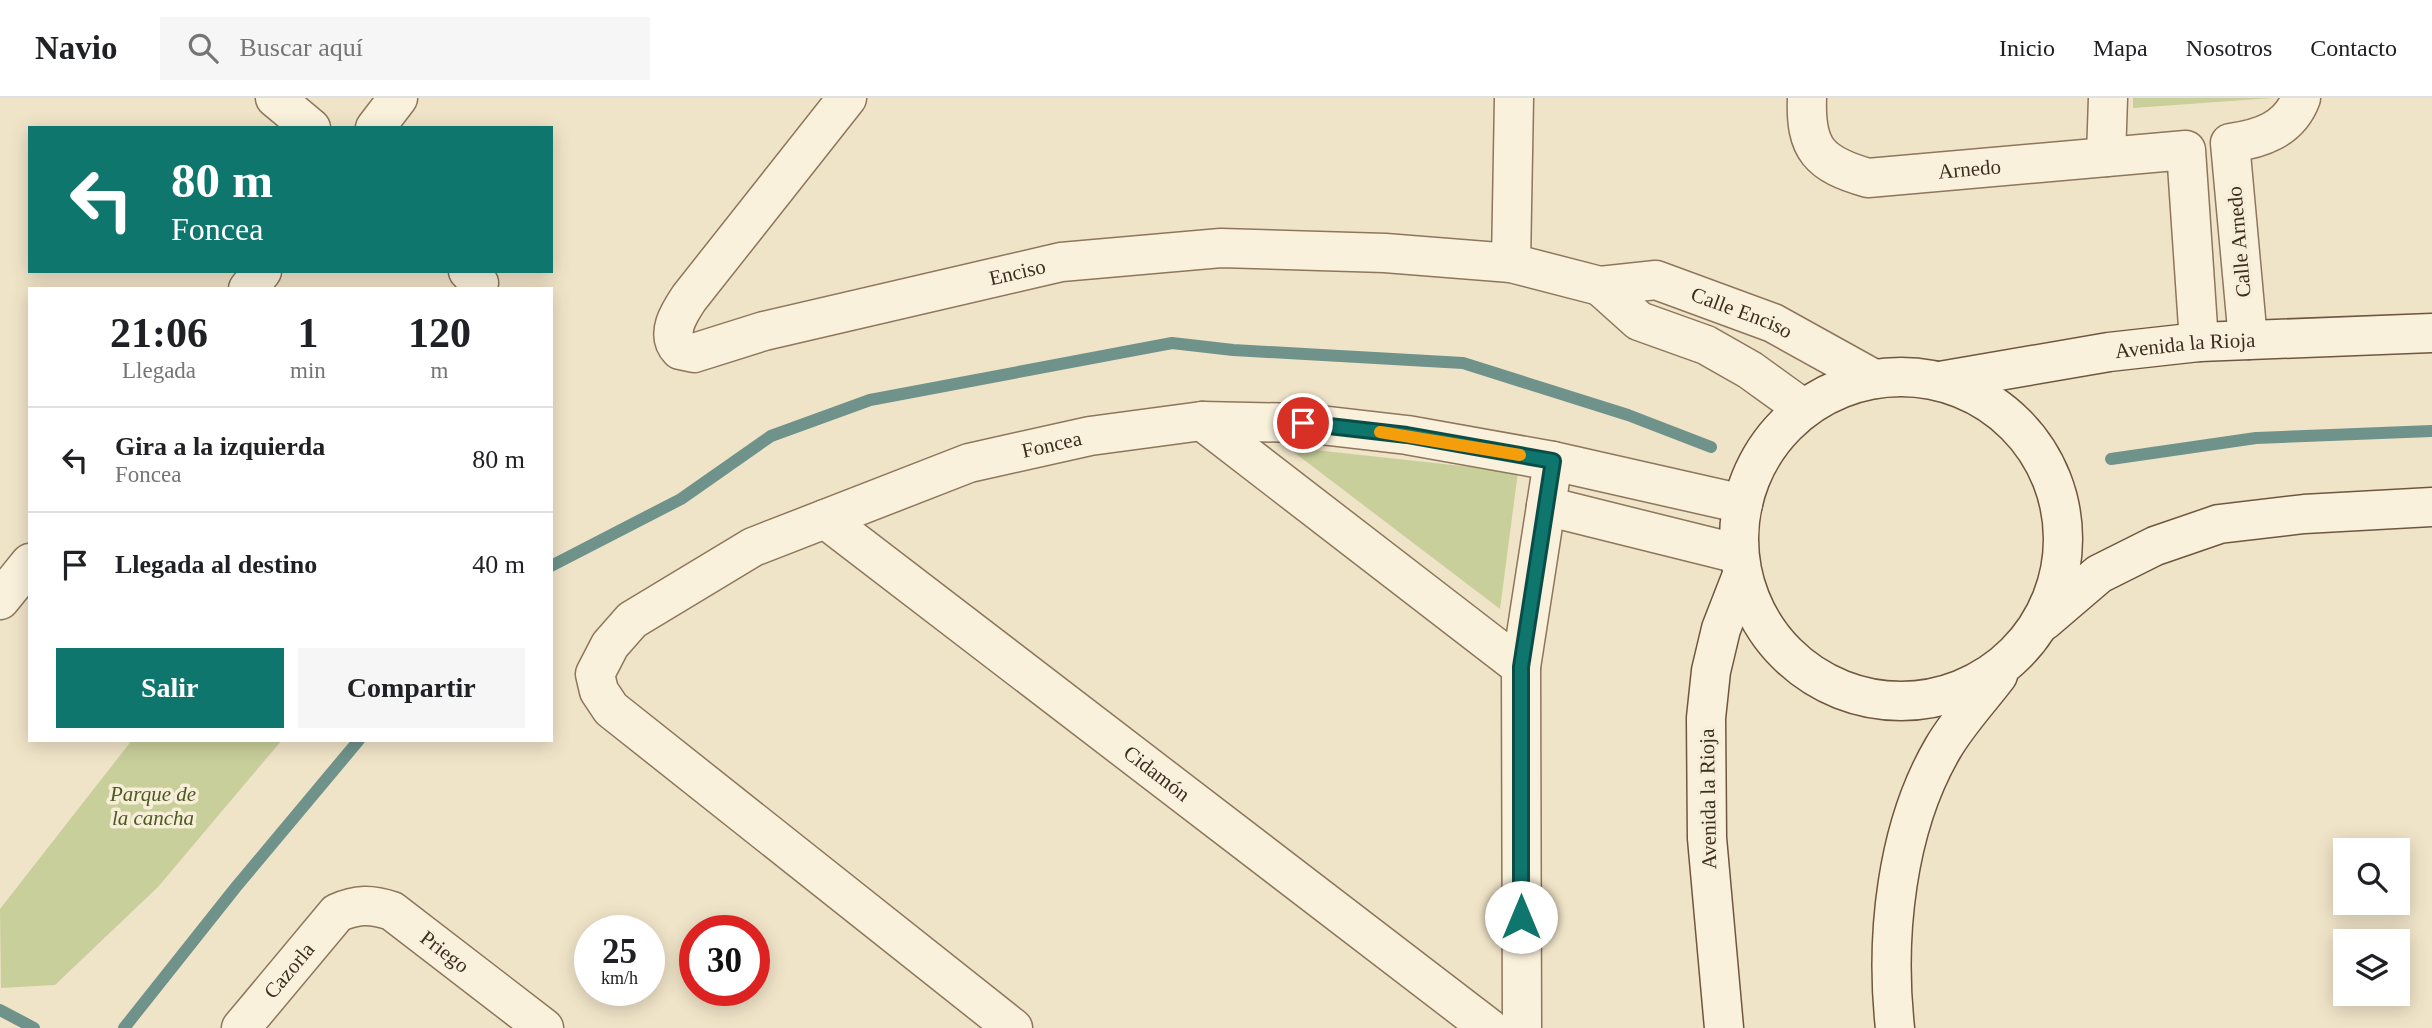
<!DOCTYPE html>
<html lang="es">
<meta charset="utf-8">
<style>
:root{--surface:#fff;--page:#f6f6f6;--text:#202124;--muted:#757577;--line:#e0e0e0;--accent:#0f766e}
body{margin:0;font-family:"Times New Roman",serif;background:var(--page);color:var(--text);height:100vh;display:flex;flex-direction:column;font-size:26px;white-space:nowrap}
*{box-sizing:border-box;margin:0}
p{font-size:23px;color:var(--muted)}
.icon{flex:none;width:38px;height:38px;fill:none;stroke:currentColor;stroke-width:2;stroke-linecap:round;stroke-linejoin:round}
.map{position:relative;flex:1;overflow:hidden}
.panel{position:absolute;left:28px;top:189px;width:525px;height:455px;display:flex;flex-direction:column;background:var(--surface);border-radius:0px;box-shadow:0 4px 18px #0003}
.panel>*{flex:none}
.banner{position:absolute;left:28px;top:28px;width:525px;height:147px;border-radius:0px;box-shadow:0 4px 18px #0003;background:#0f766e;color:#fff;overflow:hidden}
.fabs{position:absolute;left:2333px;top:740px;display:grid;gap:14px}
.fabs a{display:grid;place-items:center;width:77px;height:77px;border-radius:0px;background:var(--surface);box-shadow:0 4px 18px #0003;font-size:35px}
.speed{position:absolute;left:574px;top:817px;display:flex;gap:14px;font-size:35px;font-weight:700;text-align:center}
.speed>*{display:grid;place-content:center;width:91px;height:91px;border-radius:50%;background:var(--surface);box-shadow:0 4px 18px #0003;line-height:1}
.speed small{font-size:18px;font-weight:400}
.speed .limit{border:10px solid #d22;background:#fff;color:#111}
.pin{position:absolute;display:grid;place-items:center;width:60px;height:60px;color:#fff;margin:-30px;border:4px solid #fff;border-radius:50%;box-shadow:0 2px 7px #0007}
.me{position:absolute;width:77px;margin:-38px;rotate:0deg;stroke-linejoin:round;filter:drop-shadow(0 0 5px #0008)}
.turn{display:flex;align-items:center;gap:24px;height:147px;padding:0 28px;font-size:32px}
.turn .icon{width:91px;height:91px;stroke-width:2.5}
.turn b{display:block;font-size:49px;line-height:60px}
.eta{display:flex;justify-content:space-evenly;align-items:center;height:119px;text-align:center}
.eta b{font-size:42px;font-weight:800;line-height:49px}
.primary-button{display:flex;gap:14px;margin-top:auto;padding:14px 28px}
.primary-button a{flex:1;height:80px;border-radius:0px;background:var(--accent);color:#fff;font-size:28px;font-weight:800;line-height:80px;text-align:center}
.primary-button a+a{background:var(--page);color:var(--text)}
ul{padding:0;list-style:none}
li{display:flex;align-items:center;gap:21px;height:105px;padding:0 28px;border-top:2px solid var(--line)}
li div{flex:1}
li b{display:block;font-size:26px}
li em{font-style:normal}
header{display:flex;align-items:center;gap:42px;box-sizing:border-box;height:98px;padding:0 35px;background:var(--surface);border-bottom:2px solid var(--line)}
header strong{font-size:33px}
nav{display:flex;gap:38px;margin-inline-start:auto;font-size:24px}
.search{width:490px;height:63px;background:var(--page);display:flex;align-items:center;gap:18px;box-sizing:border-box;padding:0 24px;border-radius:0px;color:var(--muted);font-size:26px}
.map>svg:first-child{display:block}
.green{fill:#c9cf9b}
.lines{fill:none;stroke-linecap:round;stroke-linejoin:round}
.stream{stroke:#6f938a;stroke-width:12}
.street-casing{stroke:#8d765c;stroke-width:41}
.secondary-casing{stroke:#6f573f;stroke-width:41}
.street{stroke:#faf1dc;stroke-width:38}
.secondary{stroke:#faf1dc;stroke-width:38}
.route-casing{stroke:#0a4d48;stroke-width:18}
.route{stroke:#0f766e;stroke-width:12}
.slow{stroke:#f59e0b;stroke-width:12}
.labels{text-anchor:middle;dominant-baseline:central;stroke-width:7;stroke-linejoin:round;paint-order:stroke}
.street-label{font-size:21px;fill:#3d2e20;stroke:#f7eed8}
.park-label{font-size:21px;font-style:italic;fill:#4d5a26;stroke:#f7eed8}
</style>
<header>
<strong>Navio</strong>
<div class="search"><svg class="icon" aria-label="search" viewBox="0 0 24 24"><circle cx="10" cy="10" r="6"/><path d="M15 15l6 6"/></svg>Buscar aquí</div>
<nav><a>Inicio</a><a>Mapa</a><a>Nosotros</a><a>Contacto</a></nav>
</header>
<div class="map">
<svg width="2432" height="930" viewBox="0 0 2432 930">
<rect width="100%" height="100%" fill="#f0e4c8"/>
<path class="green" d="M2133 0H2273L2133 10Z
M1287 349 1518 374 1500 511Z
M132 642H282L158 789 55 887 1 890 0 811Z"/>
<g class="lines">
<path class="stream" d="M2111 361 2256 340 2432 333
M551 468 681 401 771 338 870 302 1172 245 1233 252 1463 265 1628 317 1711 349
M0 912 34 930
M124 930 236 789 359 642"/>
<g class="street-casing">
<g id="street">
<path d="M275 0 311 30"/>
<path id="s1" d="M847 0 689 200C679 215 665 236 680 252L694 255 764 233 1061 164 1221 150 1385 155 1511 165 1600 188 1656 182 1773 225 1874 281"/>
<path id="s2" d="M1807 0C1805 51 1819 66 1868 80L2186 52 2199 244"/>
<path d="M375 30 398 0"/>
<path d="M2106 59 2108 0"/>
<path d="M1511 165 1514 0"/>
<path d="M468 173 479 185"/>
<path d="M1600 188 1639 223 1706 247 1750 272 1804 311"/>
<path d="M248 191 262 173"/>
<path d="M2248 242 2230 45C2260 41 2289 32 2301 0"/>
<path d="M1202 323 1521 569"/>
<path d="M1546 408 1739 456"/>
<path id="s3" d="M825 421 1489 930"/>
<path d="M0 502 30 465"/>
<path id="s4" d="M241 930 337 815C357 806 371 806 392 813L544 930"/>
<path id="s5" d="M1013 930 611 611 599 593 595 576 610 547 632 522 753 449 969 365 1090 338 1202 323 1303 325 1407 337 1553 363 1743 406"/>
<path d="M1522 930 1521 569 1553 363"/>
</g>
</g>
<g class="secondary-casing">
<g id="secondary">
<circle cx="1901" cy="441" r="162"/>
<path id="s6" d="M1940 283 2109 254 2199 244 2432 235"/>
<path d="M2044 523 2099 476 2155 448 2219 426 2304 416 2432 409"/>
<path d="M1724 930 1707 740 1706 620 1711 573 1721 531 1742 477"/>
<path d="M1895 930C1885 839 1896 730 1943 650 1958 624 1980 601 1998 577"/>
</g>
</g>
<use href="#street" class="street"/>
<use href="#secondary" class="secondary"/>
</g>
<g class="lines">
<g class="route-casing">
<path id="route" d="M1303 325 1407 337 1553 363 1521 569V819"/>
</g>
<use href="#route" class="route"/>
<path class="slow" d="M1380 334 1520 357"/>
</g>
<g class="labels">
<g class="street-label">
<text stroke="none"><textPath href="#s2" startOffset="215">Arnedo</textPath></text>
<text transform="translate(2239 144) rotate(-95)">Calle Arnedo</text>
<text stroke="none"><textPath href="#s1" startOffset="660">Enciso</textPath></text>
<text stroke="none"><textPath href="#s1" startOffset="1396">Calle Enciso</textPath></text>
<text stroke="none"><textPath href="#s6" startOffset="248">Avenida la Rioja</textPath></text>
<text stroke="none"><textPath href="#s5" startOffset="1076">Foncea</textPath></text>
<text stroke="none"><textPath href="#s3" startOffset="418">Cidamón</textPath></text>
<text transform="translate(1708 701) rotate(-91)">Avenida la Rioja</text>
<text stroke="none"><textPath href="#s4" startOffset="273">Priego</textPath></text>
<text stroke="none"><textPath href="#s4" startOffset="75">Cazorla</textPath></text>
</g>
<g class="park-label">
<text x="153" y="696">Parque de<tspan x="153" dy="24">la cancha</tspan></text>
</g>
</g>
</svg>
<div class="fabs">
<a><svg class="icon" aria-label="search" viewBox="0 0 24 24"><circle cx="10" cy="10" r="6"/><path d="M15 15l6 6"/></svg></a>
<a><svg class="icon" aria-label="layers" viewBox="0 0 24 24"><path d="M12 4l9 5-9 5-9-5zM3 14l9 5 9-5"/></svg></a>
</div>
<div class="speed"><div>25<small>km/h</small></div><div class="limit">30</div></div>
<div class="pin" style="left:1303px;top:325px;background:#d93025"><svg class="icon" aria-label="arrive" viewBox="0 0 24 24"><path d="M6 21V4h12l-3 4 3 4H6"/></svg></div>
<svg class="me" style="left:1521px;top:819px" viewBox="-20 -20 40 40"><circle r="19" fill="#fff"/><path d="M0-13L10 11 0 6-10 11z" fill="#0f766e"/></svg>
<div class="banner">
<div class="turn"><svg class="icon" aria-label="left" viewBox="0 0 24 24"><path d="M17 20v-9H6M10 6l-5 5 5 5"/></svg><div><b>80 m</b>Foncea</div></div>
</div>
<section class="panel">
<div class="eta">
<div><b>21:06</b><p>Llegada</p></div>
<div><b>1</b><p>min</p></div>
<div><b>120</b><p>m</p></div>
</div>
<ul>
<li><svg class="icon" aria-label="left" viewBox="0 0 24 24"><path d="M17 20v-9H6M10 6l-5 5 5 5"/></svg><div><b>Gira a la izquierda</b><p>Foncea</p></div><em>80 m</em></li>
<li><svg class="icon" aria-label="arrive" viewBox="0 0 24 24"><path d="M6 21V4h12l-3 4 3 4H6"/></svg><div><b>Llegada al destino</b></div><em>40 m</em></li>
</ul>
<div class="primary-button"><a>Salir</a><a>Compartir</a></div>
</section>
</div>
